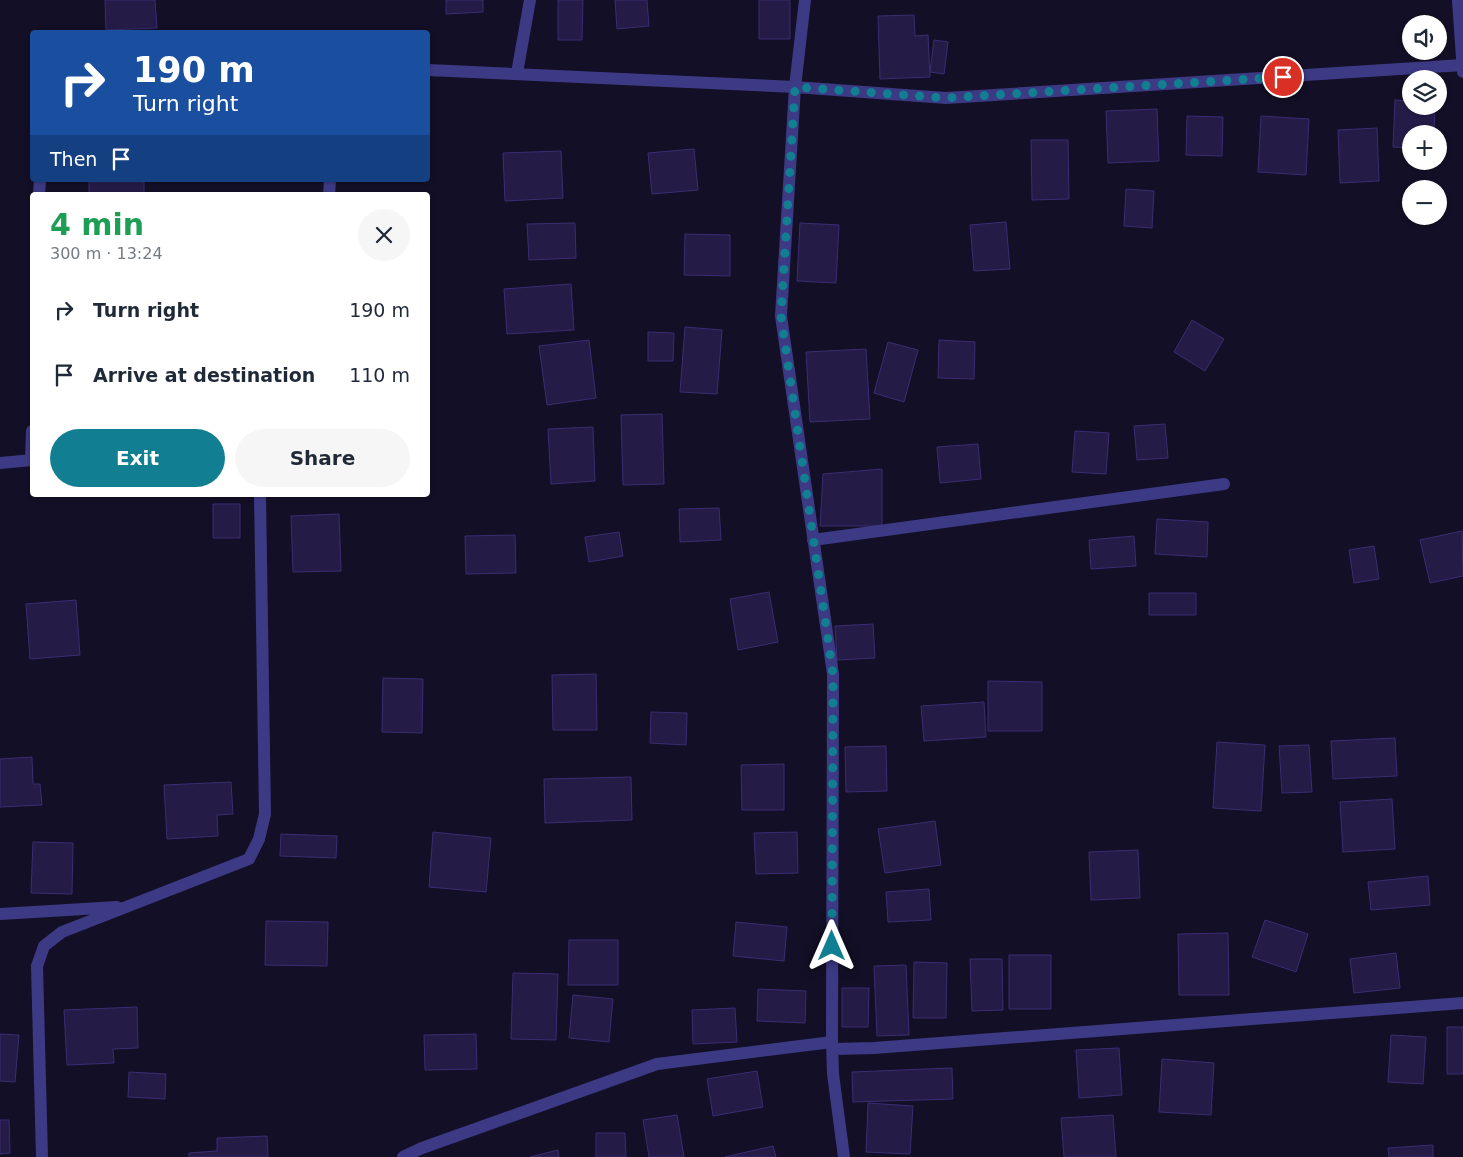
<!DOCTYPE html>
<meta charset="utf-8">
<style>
:root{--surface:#fff;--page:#f6f6f7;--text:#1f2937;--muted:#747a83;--accent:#117e91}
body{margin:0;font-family:"DejaVu Sans",sans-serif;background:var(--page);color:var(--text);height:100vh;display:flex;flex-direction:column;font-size:19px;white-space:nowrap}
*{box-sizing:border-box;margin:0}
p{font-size:16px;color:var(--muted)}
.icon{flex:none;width:28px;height:28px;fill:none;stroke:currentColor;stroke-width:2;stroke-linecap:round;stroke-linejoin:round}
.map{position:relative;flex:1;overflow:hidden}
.details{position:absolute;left:30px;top:192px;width:400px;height:305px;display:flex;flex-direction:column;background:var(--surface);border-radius:5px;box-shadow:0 1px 4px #0004}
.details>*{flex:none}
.guide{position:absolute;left:30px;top:30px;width:400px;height:152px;border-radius:5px;box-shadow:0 1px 4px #0004;background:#1a4fa0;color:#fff;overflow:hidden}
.tools{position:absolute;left:1402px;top:15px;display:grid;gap:10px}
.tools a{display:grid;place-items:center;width:45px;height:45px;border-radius:50%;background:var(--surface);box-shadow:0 1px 4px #0004;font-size:25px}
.pin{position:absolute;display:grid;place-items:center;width:42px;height:42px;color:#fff;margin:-21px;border:2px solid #fff;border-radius:50%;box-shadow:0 1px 5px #0007}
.me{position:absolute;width:55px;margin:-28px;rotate:0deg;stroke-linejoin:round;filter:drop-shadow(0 0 4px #0008)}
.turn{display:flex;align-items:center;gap:18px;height:105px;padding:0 20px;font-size:22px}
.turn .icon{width:65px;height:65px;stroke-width:2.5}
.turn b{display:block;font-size:35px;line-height:42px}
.then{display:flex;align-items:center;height:48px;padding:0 20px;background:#0003;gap:10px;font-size:19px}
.round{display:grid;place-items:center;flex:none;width:52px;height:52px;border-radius:26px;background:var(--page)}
.headline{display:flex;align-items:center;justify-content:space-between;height:85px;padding:0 20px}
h1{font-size:30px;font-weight:800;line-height:38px;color:#1e9e55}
.action{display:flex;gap:10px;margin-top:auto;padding:10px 20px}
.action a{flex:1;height:58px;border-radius:30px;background:var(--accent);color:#fff;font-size:20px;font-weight:800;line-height:58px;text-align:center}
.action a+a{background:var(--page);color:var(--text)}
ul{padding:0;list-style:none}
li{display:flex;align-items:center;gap:15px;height:65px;padding:0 20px}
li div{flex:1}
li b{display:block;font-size:19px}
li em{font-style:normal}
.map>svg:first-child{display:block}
.building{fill:#241b47;stroke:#3b2d73}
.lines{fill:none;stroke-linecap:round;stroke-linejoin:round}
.minor{stroke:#3d3a85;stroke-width:12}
.route{stroke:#117e91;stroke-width:9;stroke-dasharray:0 16.2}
</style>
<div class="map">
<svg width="1463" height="1157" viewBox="0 0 1463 1157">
<rect width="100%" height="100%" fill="#130f26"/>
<path class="building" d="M105 0H155L157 28 106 30Z
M446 0H483V12L446 14Z
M558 0H583L582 40H558Z
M615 0H647L649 26 617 29Z
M759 0H790V39H759Z
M914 15 915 36 928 35 930 77 880 79 878 16Z
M934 40 948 42 944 74 930 72Z
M1395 100 1411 101V106H1435L1434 134H1411V148L1393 147Z
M1157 109 1159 161 1108 163 1106 111Z
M1187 116 1223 117 1222 156 1186 155Z
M1261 116 1309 119 1306 175 1258 172Z
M1377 128 1379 181 1340 183 1338 130Z
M1031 140H1068L1069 199 1032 200Z
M694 149 698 190 652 194 648 153Z
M561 151 563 198 505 201 503 153Z
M89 182H144V195H89Z
M1126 189 1154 191 1152 228 1124 226Z
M1006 222 1010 269 974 271 970 225Z
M575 223 576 258 529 260 527 224Z
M800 223 839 225 836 283 797 281Z
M685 234 730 235V276L684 275Z
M571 284 574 330 507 334 504 289Z
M1192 320 1224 339 1205 371 1174 352Z
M685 327 722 330 717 394 680 392Z
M648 332 674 333 673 361H648Z
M589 340 596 398 547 405 539 346Z
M939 340 975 342 974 379 938 378Z
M888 342 918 350 904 402 874 393Z
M866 349 870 419 810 422 806 352Z
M662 414 664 484 623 485 621 415Z
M1165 424 1168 458 1137 460 1134 426Z
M593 427 595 481 551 484 548 429Z
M1075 431 1109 433 1106 474 1072 472Z
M978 444 981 479 940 483 937 447Z
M882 469V526H820L823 474Z
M213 504H240V538H213Z
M719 508 721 540 680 542 679 509Z
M339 514 341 571 293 572 291 516Z
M1157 519 1208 522 1207 557 1155 554Z
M1462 531 1463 576 1430 583 1420 540Z
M619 532 623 556 589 562 585 537Z
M515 535 516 573 466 574 465 536Z
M1134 536 1136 566 1091 569 1089 540Z
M1374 546 1379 579 1354 583 1349 550Z
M769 592 778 642 738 650 730 599Z
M1149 593H1196V615H1149Z
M76 600 80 655 30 659 26 604Z
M873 624 875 658 837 660 835 626Z
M596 674 597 730H553L552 675Z
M383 678 423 679 422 733 382 732Z
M988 681 1042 682V731H988Z
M984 702 986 737 924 741 921 706Z
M651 712 687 713 686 745 650 743Z
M1395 738 1397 776 1333 779 1331 741Z
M1217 742 1265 745 1261 811 1213 808Z
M1309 745 1312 792 1282 793 1279 746Z
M886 746 887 791 846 792 845 747Z
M32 757 33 784H40L42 805 0 807V759Z
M784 764V810H742L741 765Z
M631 777 632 820 545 823 544 779Z
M231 782 233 814 217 815 218 836 167 839 164 785Z
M1392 799 1395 849 1343 852 1340 802Z
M935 821 941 865 885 873 878 829Z
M433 832 491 838 486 892 429 887Z
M797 832 798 873 756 874 754 833Z
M281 834 337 836 336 858 280 856Z
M33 842 73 843 72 894 31 893Z
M1138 850 1140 898 1091 900 1089 852Z
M1428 876 1430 905 1371 910 1368 882Z
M929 889 931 920 888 922 886 892Z
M1265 920 1308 934 1296 972 1252 957Z
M266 921 328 922 327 966 265 965Z
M736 922 787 927 784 961 733 956Z
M1228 933 1229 995H1179L1178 934Z
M569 940H618V985H568Z
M1396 953 1400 988 1354 993 1350 959Z
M1009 955H1051V1009H1009Z
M970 959H1002L1003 1010 972 1011Z
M914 962 947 963 946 1018H913Z
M906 965 909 1035 877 1036 874 966Z
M513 973 558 974 556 1040 511 1039Z
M842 988H869L868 1027H842Z
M758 989 806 991 805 1023 757 1021Z
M573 995 613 999 609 1042 569 1038Z
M137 1007 138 1048 113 1049 114 1063 67 1065 64 1010Z
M735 1008 737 1042 693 1044 692 1010Z
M1447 1027H1463V1074H1447Z
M0 1034 19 1035 15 1082 0 1081Z
M476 1034 477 1069 425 1070 424 1035Z
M1391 1035 1426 1037 1423 1084 1388 1082Z
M1119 1048 1122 1095 1079 1098 1076 1050Z
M1162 1059 1214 1063 1211 1115 1159 1112Z
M952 1068 953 1099 853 1102 852 1072Z
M757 1071 763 1107 713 1116 707 1079Z
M129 1072 166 1074 165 1099 128 1097Z
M868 1103 913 1106 910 1154 866 1152Z
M677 1115 684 1157H649L643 1120Z
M1113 1115 1116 1157H1064L1061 1118Z
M0 1120H9L10 1153 0 1154Z
M596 1133H625L626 1157H596Z
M267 1136 268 1157H189V1153L217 1151V1138Z
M1433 1145V1157H1389L1388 1148Z
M773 1146 776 1157H725Z
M558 1150 559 1157H530Z"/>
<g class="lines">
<path class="minor" d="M805 0 795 87 946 98 1463 65
M1458 0 1463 72
M428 70 795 87 781 316 833 674 832 1042 833 1074 844 1157
M517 73 530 0
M39 195 40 180
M329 195 330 180
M31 460 32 431
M0 463 32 460
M813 540 1224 484
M0 914 117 907
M833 1049 874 1048 1463 1003
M42 1157 37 966 44 946 62 932 249 859 259 839 265 814 260 495
M403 1157 422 1148 657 1064 832 1042"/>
</g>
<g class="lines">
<path class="route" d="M832 946 833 674 781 316 795 87 946 98 1283 77"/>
</g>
</svg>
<div class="tools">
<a><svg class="icon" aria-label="sound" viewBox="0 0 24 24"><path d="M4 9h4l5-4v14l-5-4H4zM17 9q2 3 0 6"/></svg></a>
<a><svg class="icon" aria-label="layers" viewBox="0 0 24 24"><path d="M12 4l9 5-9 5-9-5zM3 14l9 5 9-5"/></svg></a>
<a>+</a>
<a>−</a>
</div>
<div class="pin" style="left:1283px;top:77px;background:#d93025"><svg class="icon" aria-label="arrive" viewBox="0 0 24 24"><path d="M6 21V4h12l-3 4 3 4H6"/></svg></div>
<svg class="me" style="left:832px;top:946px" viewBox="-20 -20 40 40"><path d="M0-17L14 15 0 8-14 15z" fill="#117e91" stroke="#fff" stroke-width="4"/></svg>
<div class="guide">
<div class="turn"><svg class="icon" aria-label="right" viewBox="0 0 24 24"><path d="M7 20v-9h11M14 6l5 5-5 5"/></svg><div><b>190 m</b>Turn right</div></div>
<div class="then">Then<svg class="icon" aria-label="arrive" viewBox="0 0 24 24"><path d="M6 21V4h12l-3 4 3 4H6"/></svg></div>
</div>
<section class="details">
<div class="headline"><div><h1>4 min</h1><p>300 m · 13:24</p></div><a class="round"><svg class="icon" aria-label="close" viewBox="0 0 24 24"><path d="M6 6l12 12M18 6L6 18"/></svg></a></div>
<ul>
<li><svg class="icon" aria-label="right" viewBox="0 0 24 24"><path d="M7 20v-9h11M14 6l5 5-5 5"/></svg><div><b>Turn right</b></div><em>190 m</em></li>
<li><svg class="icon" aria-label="arrive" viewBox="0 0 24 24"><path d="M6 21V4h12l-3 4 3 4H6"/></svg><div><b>Arrive at destination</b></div><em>110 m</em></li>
</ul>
<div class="action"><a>Exit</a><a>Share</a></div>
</section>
</div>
